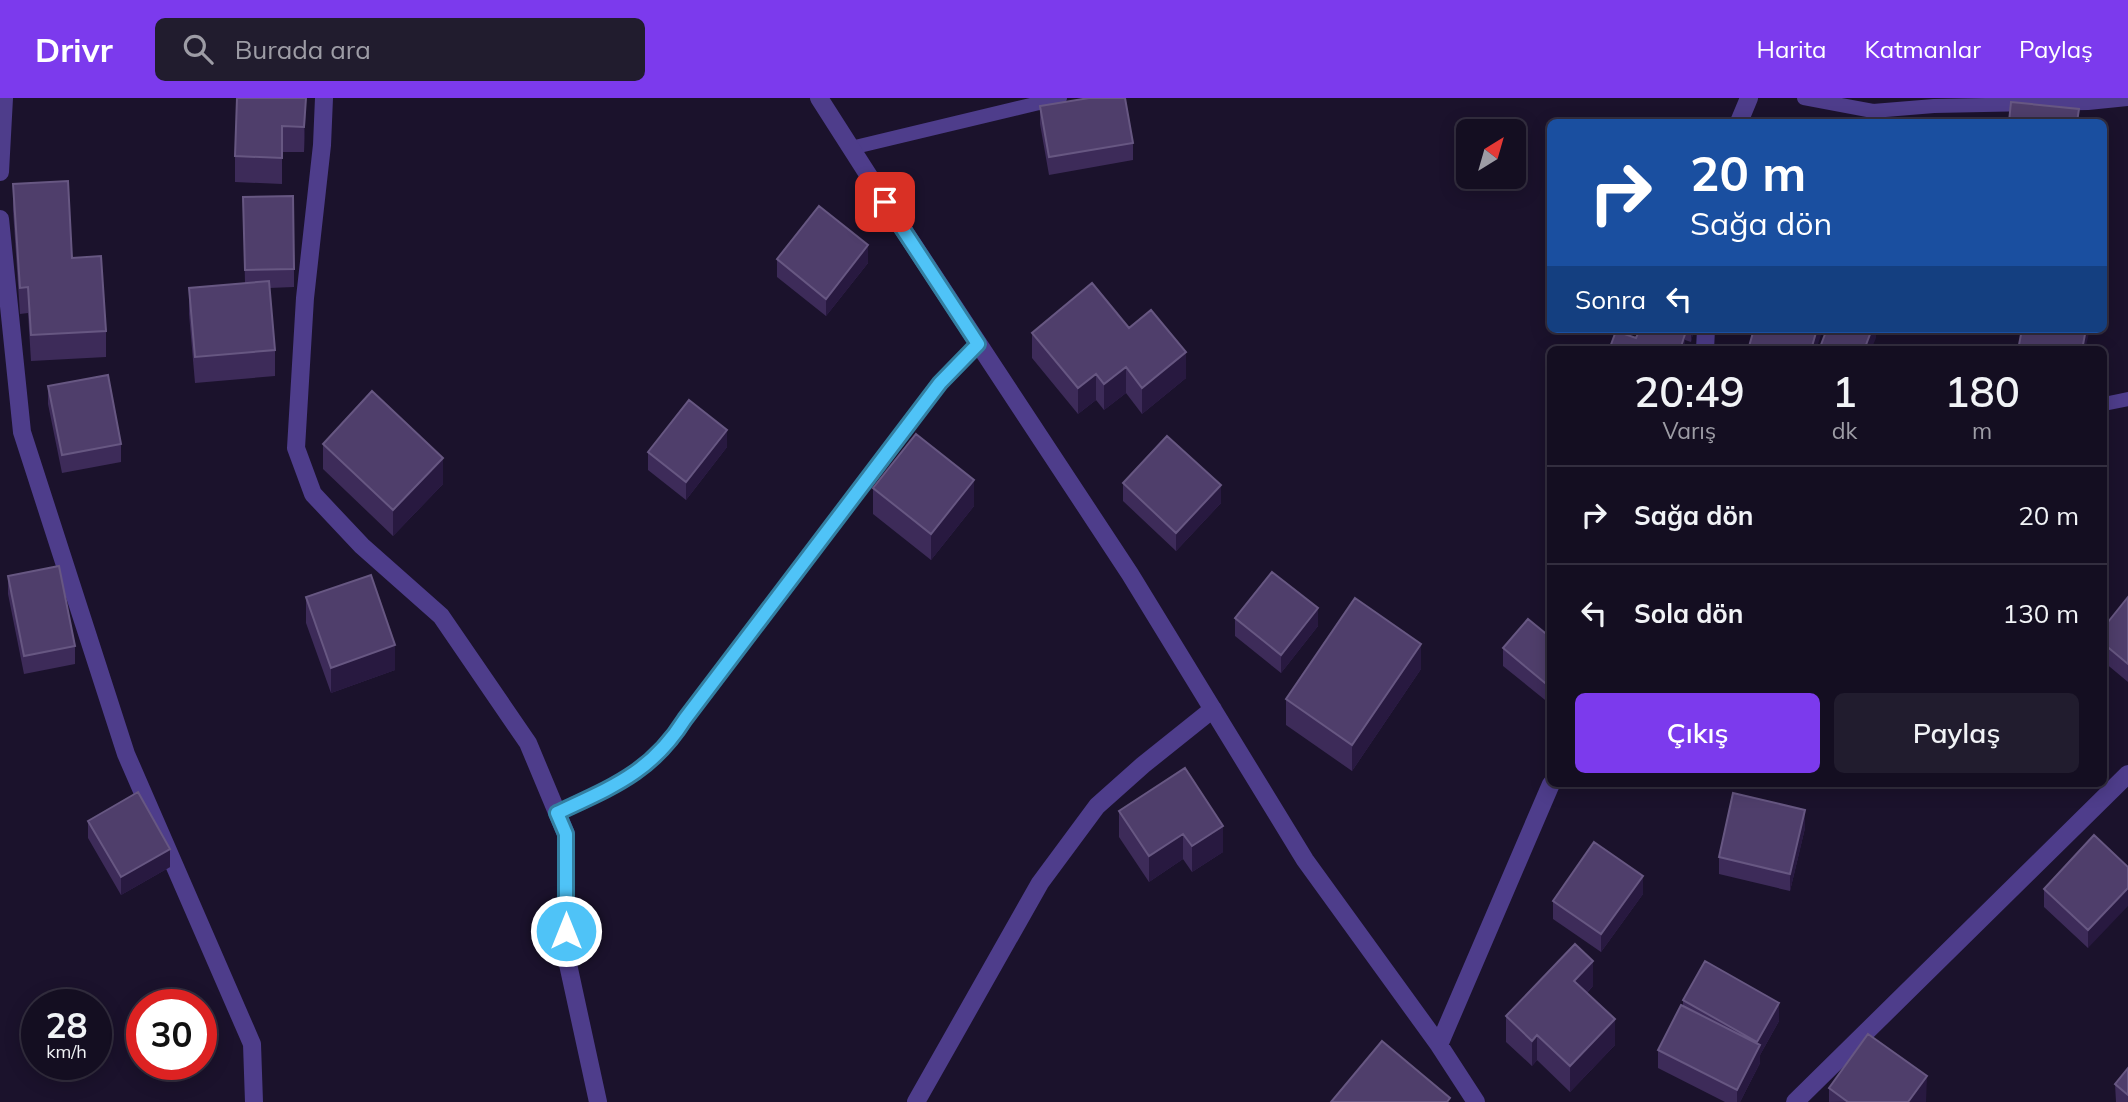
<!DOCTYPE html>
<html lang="tr">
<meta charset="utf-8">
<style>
:root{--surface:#140e21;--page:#211c2e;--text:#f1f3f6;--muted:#9d9ca5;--line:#332e3f;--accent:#7c3aed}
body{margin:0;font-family:Mulish,sans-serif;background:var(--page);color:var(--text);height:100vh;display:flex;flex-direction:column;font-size:26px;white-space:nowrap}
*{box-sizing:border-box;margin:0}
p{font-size:23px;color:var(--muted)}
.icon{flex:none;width:38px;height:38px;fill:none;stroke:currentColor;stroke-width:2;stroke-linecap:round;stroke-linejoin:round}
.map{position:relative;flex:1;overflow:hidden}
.panel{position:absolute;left:1547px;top:248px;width:560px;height:441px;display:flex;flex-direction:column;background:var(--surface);border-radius:10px;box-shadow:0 4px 18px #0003,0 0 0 2px var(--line)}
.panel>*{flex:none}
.hud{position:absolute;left:1547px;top:21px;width:560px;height:214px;border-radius:10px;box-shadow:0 4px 18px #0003,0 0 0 2px var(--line);background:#1a4fa0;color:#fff;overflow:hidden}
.needle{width:46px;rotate:37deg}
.fabs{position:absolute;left:1456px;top:21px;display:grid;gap:14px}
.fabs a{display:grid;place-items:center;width:70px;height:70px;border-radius:10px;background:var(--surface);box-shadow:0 4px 18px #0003,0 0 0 2px var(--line);font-size:35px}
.speed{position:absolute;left:21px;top:891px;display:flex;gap:14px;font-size:35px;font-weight:700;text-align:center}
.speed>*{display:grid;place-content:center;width:91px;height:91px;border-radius:50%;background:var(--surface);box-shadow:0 4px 18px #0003,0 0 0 2px var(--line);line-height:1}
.speed small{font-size:18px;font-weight:400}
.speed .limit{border:10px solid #d22;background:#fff;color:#111}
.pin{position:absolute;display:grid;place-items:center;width:60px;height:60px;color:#fff;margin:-30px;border-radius:14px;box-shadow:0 4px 10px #0006}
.me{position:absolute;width:77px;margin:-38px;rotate:0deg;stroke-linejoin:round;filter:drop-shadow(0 0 5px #0008)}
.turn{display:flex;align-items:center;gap:24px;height:147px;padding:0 28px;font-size:32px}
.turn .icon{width:91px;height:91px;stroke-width:2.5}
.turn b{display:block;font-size:49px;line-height:60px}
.then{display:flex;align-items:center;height:66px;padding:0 28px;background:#0003;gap:14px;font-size:26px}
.eta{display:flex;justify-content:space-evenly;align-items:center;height:119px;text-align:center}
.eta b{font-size:42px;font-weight:600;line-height:49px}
.cta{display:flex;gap:14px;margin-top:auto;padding:14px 28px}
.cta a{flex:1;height:80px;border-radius:10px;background:var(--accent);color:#fff;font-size:28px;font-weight:600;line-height:80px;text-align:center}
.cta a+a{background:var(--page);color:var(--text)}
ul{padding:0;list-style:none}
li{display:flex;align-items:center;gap:21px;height:98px;padding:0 28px;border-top:2px solid var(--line)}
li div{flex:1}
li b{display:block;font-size:26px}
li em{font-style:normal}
header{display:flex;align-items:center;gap:42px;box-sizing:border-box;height:98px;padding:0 35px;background:var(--accent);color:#fff}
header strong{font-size:33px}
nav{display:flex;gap:38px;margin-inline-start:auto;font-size:24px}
.search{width:490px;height:63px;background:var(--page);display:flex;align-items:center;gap:18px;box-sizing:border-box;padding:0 24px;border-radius:10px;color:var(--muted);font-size:26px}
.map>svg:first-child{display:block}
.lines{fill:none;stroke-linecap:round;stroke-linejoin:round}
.service{stroke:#4e3d8b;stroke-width:14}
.minor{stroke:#4e3d8b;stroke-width:18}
.tertiary{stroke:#4e3d8b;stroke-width:18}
.wall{fill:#3d2b59}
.shaded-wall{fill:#281940}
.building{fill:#4f3e6b;stroke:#675782;stroke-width:2}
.route-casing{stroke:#337fa1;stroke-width:18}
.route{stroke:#4fc3f7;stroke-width:12}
</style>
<header>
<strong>Drivr</strong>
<div class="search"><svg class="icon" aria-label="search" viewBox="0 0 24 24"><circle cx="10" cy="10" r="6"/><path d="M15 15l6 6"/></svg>Burada ara</div>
<nav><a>Harita</a><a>Katmanlar</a><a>Paylaş</a></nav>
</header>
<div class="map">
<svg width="2128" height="1004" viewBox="0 0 2128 1004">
<rect width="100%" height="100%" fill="#1b122c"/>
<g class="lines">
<path class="service" d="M1804 0 1873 13 1934 8 2088 5 2128 1
M851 50 1060 0
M2104 306 2128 301
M557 715C612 688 650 675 685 621L940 285 978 246"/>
<path class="minor" d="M324 0 322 47 305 200 296 350 313 396 362 448 441 518 528 645 566 736V857L598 1004
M819 0 897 122 1130 476 1305 762 1439 947 1476 1004
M1739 24 1749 0
M0 74 4 0
M0 121 22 334 126 656 252 946 254 1004
M1705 252 1706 231
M1439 947 1551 686
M916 1004 1040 785 1097 708 1143 667 1213 611"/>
<path class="tertiary" d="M1795 1004 2128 676"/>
</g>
<path class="wall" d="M306 0 304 54H282V86L235 84V58Z
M1040 8 1133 45V62L1049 77 1040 26Z
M13 86 72 160 106 233V259L31 263 28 215 20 216 13 112Z
M243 99 294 171V189L269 190 275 252V278L195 285 189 216V190L245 185Z
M777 161 868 165 826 218 777 179Z
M1640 231H1694L1691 244 1685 242V252L1636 240Z
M1032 235 1186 280 1142 316 1126 295 1104 312 1096 302 1078 316 1032 260Z
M48 288 121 346V364L62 375 48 306Z
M323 346 443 386 393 438 323 371Z
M727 349 686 402 648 372V354Z
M1123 385 1221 405 1176 453 1123 403Z
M873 390 974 408 931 462 873 416Z
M8 478 75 548V566L24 576 8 496Z
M306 499 395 572 331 595 306 525Z
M2128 499V584L2104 564V529Z
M1235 520 1318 528 1281 575 1235 538Z
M1550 539V606L1503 568V550Z
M1421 571 1352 673 1286 627V601Z
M1185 670 1223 754 1192 774 1183 761 1149 784 1119 739V713Z
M88 723 170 769 121 797 88 740Z
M1805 730 1790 793 1719 776V759Z
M2128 769 2088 850 2044 809V791Z
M1643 796 1601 854 1553 821V803Z
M1593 888 1587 895 1615 947 1570 994 1537 962 1532 968 1506 944V918Z
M1683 902 1779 923 1760 957V965L1740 1004H1725L1658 970V952L1683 908Z
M2128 970V1004H2116L2115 986Z
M1829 990 1927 1003 1829 1004Z"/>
<path class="shaded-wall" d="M306 0V3L304 54V29Z
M868 147V165L826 218V201Z
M1691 231H1694L1691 244Z
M1817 231H1823L1816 252H1811Z
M1872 231H1876V240L1871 252H1864Z
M2086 231H2090L2085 252H2082Z
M1685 236V252H1680Z
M1186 254V280L1142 316V290Z
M1126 269V295L1104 312V286Z
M1096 276V302L1078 316V290Z
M727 332V349L686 402V384Z
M443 360V386L393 438V412Z
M974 382V408L931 462V436Z
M1221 387V405L1176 453V435Z
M1318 510V528L1281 575V557Z
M1421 546V571L1352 673V647Z
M395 547V572L331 595V570Z
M1805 712V730L1790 793V776Z
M1223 728V754L1192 774V748Z
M1183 736V761L1149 784V758Z
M170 751V769L121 797V779Z
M1643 778V796L1601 854V836Z
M2128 790V808L2088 850V832Z
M1593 863V888L1574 908V883Z
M1779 905V923L1760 957V965L1740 1004H1737V992L1757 953V944Z
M1615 921V947L1570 994V968Z
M1537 937V962L1532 968V943Z
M1927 978 1926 1004H1908Z"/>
<path class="building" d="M237 0H306L304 29 282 28V60L235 58Z
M1089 0H1125L1133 45 1049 59 1040 8Z
M2011 4 2079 11 2077 24H2009Z
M68 83 72 160 101 158 106 233 31 237 28 189 20 190 13 86Z
M293 98 294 171 245 172 243 99Z
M819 108 868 147 826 201 777 161Z
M269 183 275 252 195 259 189 190Z
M1092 185 1129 230 1151 212 1186 254 1142 290 1126 269 1104 286 1096 276 1078 290 1032 235Z
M1640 231H1672L1685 236 1680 252H1609L1616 233 1636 240Z
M1754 231H1817L1811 252H1748Z
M1827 231H1872L1864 252H1819Z
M2022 231H2086L2082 252H2018Z
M108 277 121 346 62 357 48 288Z
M372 293 443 360 393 412 323 346Z
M689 302 727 332 686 384 648 354Z
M916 336 974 382 931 436 873 390Z
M1167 338 1221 387 1176 435 1123 385Z
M59 468 75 548 24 558 8 478Z
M1272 474 1318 510 1281 557 1235 520Z
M371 477 395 547 331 570 306 499Z
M2128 499V566L2104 546V529Z
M1355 500 1421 546 1352 647 1286 601Z
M1528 521 1550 539V589L1503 550Z
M1185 670 1223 728 1192 748 1183 736 1149 758 1119 713Z
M138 694 170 751 121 779 88 723Z
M1733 695 1805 712 1790 776 1719 759Z
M2094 737 2128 769V790L2088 832 2044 791Z
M1594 744 1643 778 1601 836 1553 803Z
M1575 846 1593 863 1574 883 1615 921 1570 968 1537 937 1532 943 1506 918Z
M1705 863 1779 905 1757 944 1683 902Z
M1681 907 1760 947 1737 992 1658 952Z
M1868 936 1927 978 1908 1004H1848L1829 990Z
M1382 943 1450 1000 1447 1004H1331Z
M2128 970V997L2115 986Z"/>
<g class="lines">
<g class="route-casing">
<path id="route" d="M566 833V736L557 715C612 689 651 675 685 621L940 285 978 246 885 104"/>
</g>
<use href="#route" class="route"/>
</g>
</svg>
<div class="fabs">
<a><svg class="needle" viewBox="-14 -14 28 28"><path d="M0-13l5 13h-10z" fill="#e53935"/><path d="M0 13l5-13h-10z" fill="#9d9ca5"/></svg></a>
</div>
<div class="speed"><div>28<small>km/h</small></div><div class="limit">30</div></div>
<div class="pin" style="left:885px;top:104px;background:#d93025"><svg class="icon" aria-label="arrive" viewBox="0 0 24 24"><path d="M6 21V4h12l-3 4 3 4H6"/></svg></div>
<svg class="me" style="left:566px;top:833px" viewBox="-20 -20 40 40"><circle r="17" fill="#4fc3f7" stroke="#fff" stroke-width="3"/><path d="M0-11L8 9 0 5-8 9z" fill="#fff"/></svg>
<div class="hud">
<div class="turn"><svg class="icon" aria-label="right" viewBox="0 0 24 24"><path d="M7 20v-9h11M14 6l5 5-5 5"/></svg><div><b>20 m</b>Sağa dön</div></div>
<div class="then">Sonra<svg class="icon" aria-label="left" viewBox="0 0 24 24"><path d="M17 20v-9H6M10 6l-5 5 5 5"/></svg></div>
</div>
<section class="panel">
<div class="eta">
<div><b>20:49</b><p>Varış</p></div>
<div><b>1</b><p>dk</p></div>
<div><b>180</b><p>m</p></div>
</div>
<ul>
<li><svg class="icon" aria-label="right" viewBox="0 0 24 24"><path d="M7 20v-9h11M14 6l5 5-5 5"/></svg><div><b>Sağa dön</b></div><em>20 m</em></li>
<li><svg class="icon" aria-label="left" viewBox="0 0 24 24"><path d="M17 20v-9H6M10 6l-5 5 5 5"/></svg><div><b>Sola dön</b></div><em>130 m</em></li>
</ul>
<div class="cta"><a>Çıkış</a><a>Paylaş</a></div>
</section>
</div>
